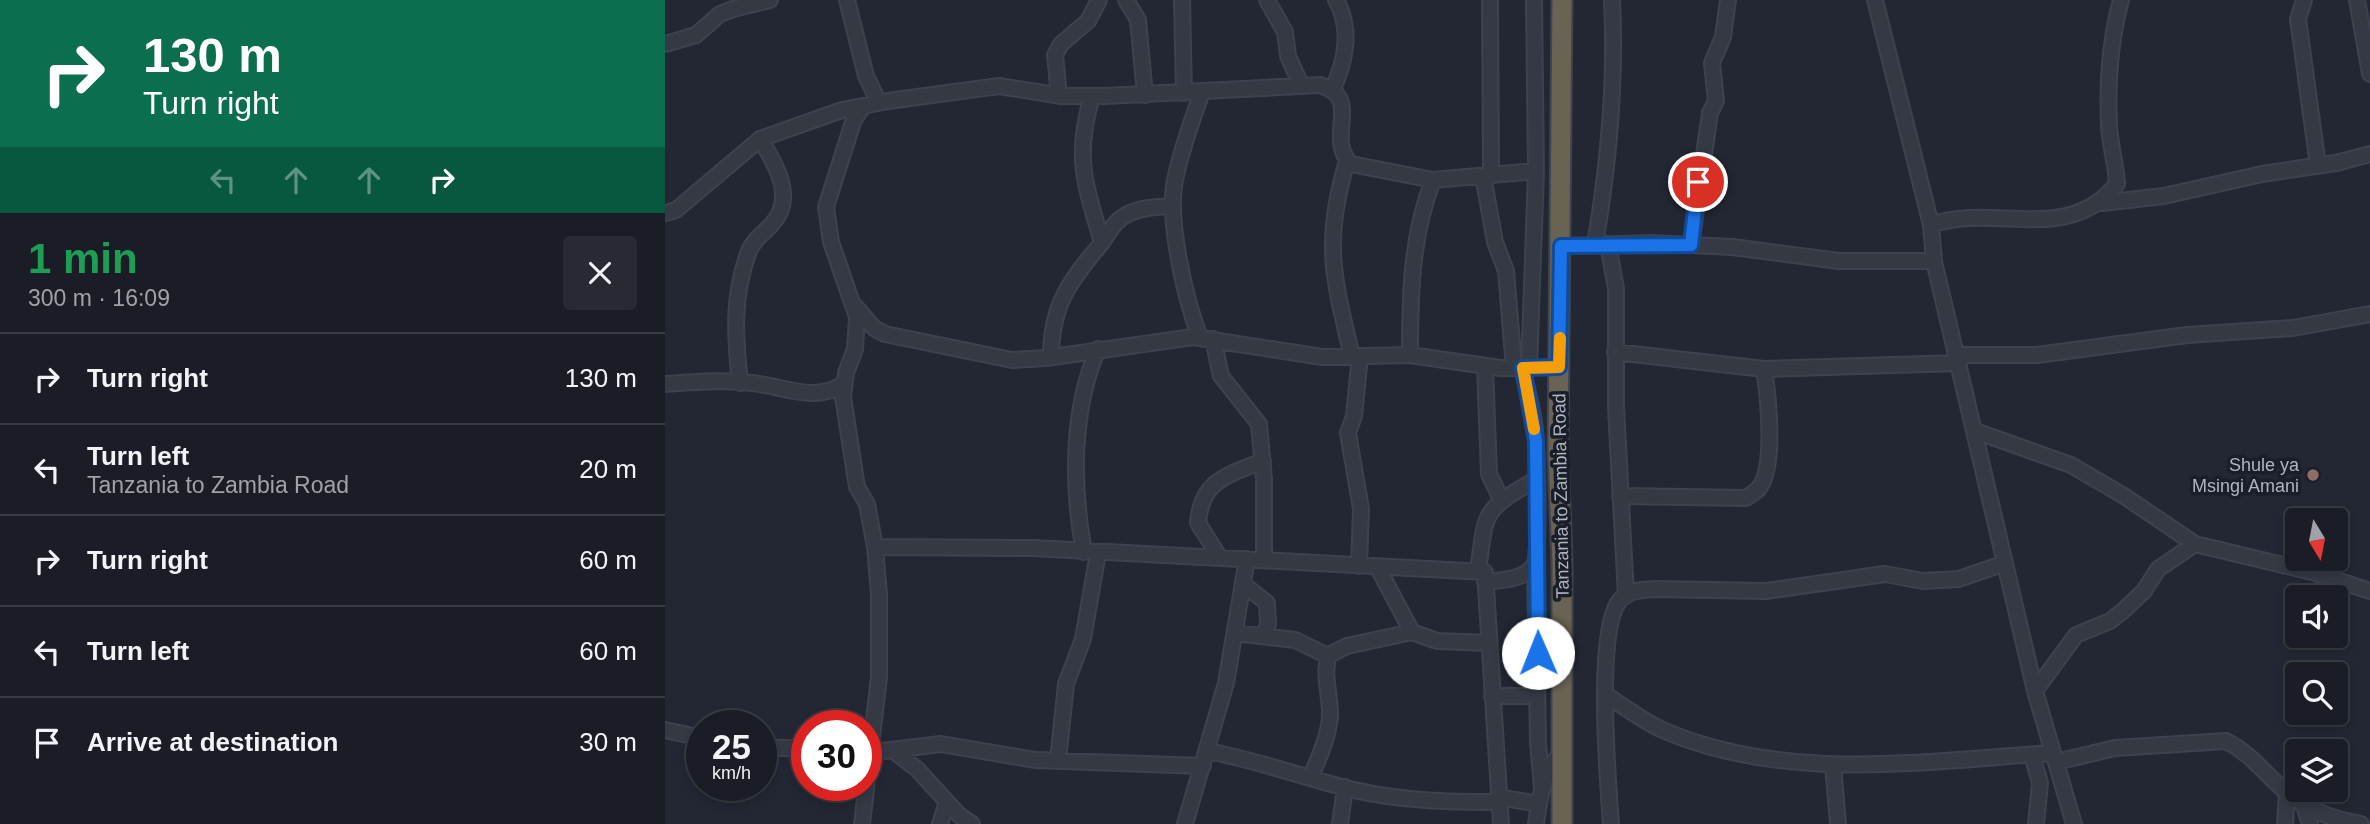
<!DOCTYPE html>
<meta charset="utf-8">
<style>
:root{--surface:#1a1d26;--page:#272a32;--text:#f1f3f6;--muted:#9fa2a7;--line:#383b43}
body{margin:0;font-family:Helvetica,sans-serif;background:var(--page);color:var(--text);height:100vh;display:flex;flex-direction:column;font-size:26px;white-space:nowrap}
*{box-sizing:border-box;margin:0}
p{font-size:23px;color:var(--muted)}
.icon{flex:none;width:38px;height:38px;fill:none;stroke:currentColor;stroke-width:2;stroke-linecap:round;stroke-linejoin:round}
.map{position:relative;flex:1;overflow:hidden}
.details{display:flex;flex-direction:column;background:var(--surface);width:665px}
.details>*{flex:none}
.hud{background:#0b6e4f;color:#fff;overflow:hidden}
.needle{width:46px;rotate:170deg}
.buttons{position:absolute;left:1620px;top:508px;display:grid;gap:14px}
.buttons a{display:grid;place-items:center;width:63px;height:63px;border-radius:7px;background:var(--surface);box-shadow:0 4px 10px #0003,0 0 0 2px var(--line);font-size:35px}
.speed{position:absolute;left:21px;top:710px;display:flex;gap:14px;font-size:35px;font-weight:700;text-align:center}
.speed>*{display:grid;place-content:center;width:91px;height:91px;border-radius:50%;background:var(--surface);box-shadow:0 4px 10px #0003,0 0 0 2px var(--line);line-height:1}
.speed small{font-size:18px;font-weight:400}
.speed .limit{border:10px solid #d22;background:#fff;color:#111}
.pin{position:absolute;display:grid;place-items:center;width:60px;height:60px;color:#fff;margin:-30px;border:4px solid #fff;border-radius:50%;box-shadow:0 2px 7px #0007}
.me{position:absolute;width:77px;margin:-38px;rotate:359deg;stroke-linejoin:round;filter:drop-shadow(0 0 5px #0008)}
.turn{display:flex;align-items:center;gap:24px;height:147px;padding:0 28px;font-size:32px}
.turn .icon{width:91px;height:91px;stroke-width:2.5}
.turn b{display:block;font-size:49px;line-height:60px}
.lanes{display:flex;align-items:center;height:66px;padding:0 28px;background:#0003;justify-content:center;gap:35px;direction:ltr}
.lanes .off{opacity:.35}
.round{display:grid;place-items:center;flex:none;width:74px;height:74px;border-radius:7px;background:var(--page)}
.head{display:flex;align-items:center;justify-content:space-between;height:119px;padding:0 28px}
h1{font-size:42px;font-weight:700;line-height:52px;color:#1e9e55}
ul{padding:0;list-style:none}
li{display:flex;align-items:center;gap:21px;height:91px;padding:0 28px;border-top:2px solid var(--line)}
li div{flex:1}
li b{display:block;font-size:26px}
li em{font-style:normal}
main{display:flex;flex:1;min-height:0}
.map>svg:first-child{display:block}
.lines{fill:none;stroke-linecap:round;stroke-linejoin:round}
.minor-casing{stroke:#3e424e;stroke-width:18}
.highway-casing{stroke:#3f444f;stroke-width:23}
.minor{stroke:#353944;stroke-width:14}
.highway{stroke:#696353;stroke-width:19}
.route-casing{stroke:#114b97;stroke-width:18}
.route{stroke:#1a73e8;stroke-width:12}
.slow{stroke:#f59e0b;stroke-width:12}
.education-dot{fill:#8d6e63;stroke:#1a1e29;stroke-width:2.5}
.labels{text-anchor:middle;dominant-baseline:central;stroke-width:7;stroke-linejoin:round;paint-order:stroke}
.poi-label{font-size:18px;fill:#afb4c1;stroke:#1a1e29;text-anchor:end}
.street-label{font-size:18px;fill:#afb4c1;stroke:#1a1e29}
</style>
<main>
<section class="details">
<div class="hud">
<div class="turn"><svg class="icon" aria-label="right" viewBox="0 0 24 24"><path d="M7 20v-9h11M14 6l5 5-5 5"/></svg><div><b>130 m</b>Turn right</div></div>
<div class="lanes"><svg class="icon off" aria-label="left" viewBox="0 0 24 24"><path d="M17 20v-9H6M10 6l-5 5 5 5"/></svg><svg class="icon off" aria-label="ahead" viewBox="0 0 24 24"><path d="M12 20V5M6 11l6-6 6 6"/></svg><svg class="icon off" aria-label="ahead" viewBox="0 0 24 24"><path d="M12 20V5M6 11l6-6 6 6"/></svg><svg class="icon" aria-label="right" viewBox="0 0 24 24"><path d="M7 20v-9h11M14 6l5 5-5 5"/></svg></div>
</div>
<div class="head"><div><h1>1 min</h1><p>300 m · 16:09</p></div><a class="round"><svg class="icon" aria-label="close" viewBox="0 0 24 24"><path d="M6 6l12 12M18 6L6 18"/></svg></a></div>
<ul>
<li><svg class="icon" aria-label="right" viewBox="0 0 24 24"><path d="M7 20v-9h11M14 6l5 5-5 5"/></svg><div><b>Turn right</b></div><em>130 m</em></li>
<li><svg class="icon" aria-label="left" viewBox="0 0 24 24"><path d="M17 20v-9H6M10 6l-5 5 5 5"/></svg><div><b>Turn left</b><p>Tanzania to Zambia Road</p></div><em>20 m</em></li>
<li><svg class="icon" aria-label="right" viewBox="0 0 24 24"><path d="M7 20v-9h11M14 6l5 5-5 5"/></svg><div><b>Turn right</b></div><em>60 m</em></li>
<li><svg class="icon" aria-label="left" viewBox="0 0 24 24"><path d="M17 20v-9H6M10 6l-5 5 5 5"/></svg><div><b>Turn left</b></div><em>60 m</em></li>
<li><svg class="icon" aria-label="arrive" viewBox="0 0 24 24"><path d="M6 21V4h12l-3 4 3 4H6"/></svg><div><b>Arrive at destination</b></div><em>30 m</em></li>
</ul>
</section>
<div class="map">
<svg width="1705" height="824" viewBox="0 0 1705 824">
<rect width="100%" height="100%" fill="#222733"/>
<g class="lines">
<g class="minor-casing">
<path id="minor" d="M182 0 201 76 214 103
M461 0 473 20 480 95
M517 0 519 93
M602 0 620 32 623 56 636 85
M825 0 826 175
M1210 0 1266 225 1269 261 1370 691 1409 824
M1639 0 1633 19 1653 166
M1692 0 1705 74
M0 44 31 35 55 14 68 9 105 0
M668 89C681 59 687 29 671 0
M394 96 390 55 396 44 423 21 434 0
M427 96C409 158 420 183 437 243
M682 161C658 241 668 277 687 356
M818 176 830 242 841 271 849 368
M1437 203 1499 196 1597 174 1671 163 1705 154
M0 213 11 210 95 139 177 110 223 101 334 86 397 96H440L655 85C699 98 659 137 686 164L768 180 871 171
M1266 225C1330 202 1402 246 1452 184 1451 164 1445 145 1444 125 1442 82 1445 41 1456 0
M930 244C944 163 951 83 947 0
M943 244 951 289V407L961 596
M1026 245 1045 113 1051 101 1047 63 1058 37 1063 0
M896 246 985 243 1067 247 1174 261H1269
M191 307 209 328 220 334 347 360 381 358 528 337 657 357 745 355 835 368 894 367
M535 338C520 298 502 221 510 180 516 150 527 120 537 92
M548 339 556 376 594 424 599 479V560
M950 352 1099 369 1294 363
M745 355C745 294 746 237 768 180
M1293 355H1372L1522 335 1628 328 1705 314
M386 357C386 306 404 282 435 245 445 232 449 220 465 213 478 207 493 207 508 206
M820 367 824 474 836 499
M864 369 871 171 869 0
M75 383C70 337 67 296 84 251 89 238 100 233 108 223 131 197 110 163 95 139
M0 384C29 382 65 379 94 384 122 388 152 402 178 384
M1310 431 1406 465 1459 496 1530 544 1647 572 1705 591
M955 496 1081 498C1085 495 1091 492 1094 488 1111 467 1103 395 1099 369
M210 547 368 548 820 572 836 824
M419 552C407 487 406 411 433 349
M555 558 533 523C536 480 563 475 598 461
M870 564 873 743 877 788
M694 566 696 509 683 433 689 416 695 356
M713 568 747 632 772 641 823 643
M813 572C821 510 817 511 870 480
M820 582C835 580 860 580 869 565 875 556 872 460 871 442 870 418 863 392 857 368
M578 584 602 603 603 624 599 635
M570 633 630 640 663 656
M1370 691 1411 635 1445 621 1459 610 1479 591 1493 569 1530 544
M941 695C960 707 979 722 1000 731 1123 783 1259 761 1388 753
M827 696H872
M0 730 37 738
M96 747 142 749
M542 751C593 760 639 778 689 790 736 801 785 802 834 802
M230 752 252 769 294 815 307 824
M201 753 276 744 370 760 538 766
M1367 755 1375 783 1371 824
M393 760 401 684 418 639 433 553
M1391 762 1450 748 1561 741C1589 755 1604 780 1629 798 1647 812 1674 820 1696 824
M1168 765 1173 824
M646 777C654 757 663 738 665 717 666 696 657 675 664 655L682 646 747 632
M833 797 874 804
M1638 803 1645 824
M197 824 214 677V595L210 547 202 504 192 487 178 397 181 373 190 349 192 317 166 242 161 207 189 119 199 106
M275 824 282 802
M520 824 561 683 582 559
M675 824 680 787
M871 824C875 796 877 773 897 752
M946 824C943 782 930 630 955 600 963 590 978 590 990 589L1101 591 1220 574 1258 581 1294 579 1340 563
M1620 824 1622 791"/>
</g>
<g class="highway-casing">
<path id="highway" d="M897 824V562L893 452 897 0"/>
</g>
<use href="#minor" class="minor"/>
<use href="#highway" class="highway"/>
</g>
<g class="lines">
<g class="route-casing">
<path id="route" d="M873 653 871 441 858 368 894 367 896 246 1026 245 1033 182"/>
</g>
<use href="#route" class="route"/>
<path class="slow" d="M869 429 858 368 894 367 895 338"/>
</g>
<circle class="education-dot" cx="1648" cy="475" r="7"/>
<g class="labels">
<g class="poi-label">
<text x="1634" y="465">Shule ya<tspan x="1634" dy="21">Msingi Amani</tspan></text>
</g>
<g class="street-label">
<text transform="translate(896 496) rotate(-91)">Tanzania to Zambia Road</text>
</g>
</g>
</svg>
<div class="buttons">
<a><svg class="needle" viewBox="-14 -14 28 28"><path d="M0-13l5 13h-10z" fill="#e53935"/><path d="M0 13l5-13h-10z" fill="#9fa2a7"/></svg></a>
<a><svg class="icon" aria-label="sound" viewBox="0 0 24 24"><path d="M4 9h4l5-4v14l-5-4H4zM17 9q2 3 0 6"/></svg></a>
<a><svg class="icon" aria-label="search" viewBox="0 0 24 24"><circle cx="10" cy="10" r="6"/><path d="M15 15l6 6"/></svg></a>
<a><svg class="icon" aria-label="layers" viewBox="0 0 24 24"><path d="M12 4l9 5-9 5-9-5zM3 14l9 5 9-5"/></svg></a>
</div>
<div class="speed"><div>25<small>km/h</small></div><div class="limit">30</div></div>
<div class="pin" style="left:1033px;top:182px;background:#d93025"><svg class="icon" aria-label="arrive" viewBox="0 0 24 24"><path d="M6 21V4h12l-3 4 3 4H6"/></svg></div>
<svg class="me" style="left:873px;top:653px" viewBox="-20 -20 40 40"><circle r="19" fill="#fff"/><path d="M0-13L10 11 0 6-10 11z" fill="#1a73e8"/></svg>
</div>
</main>
